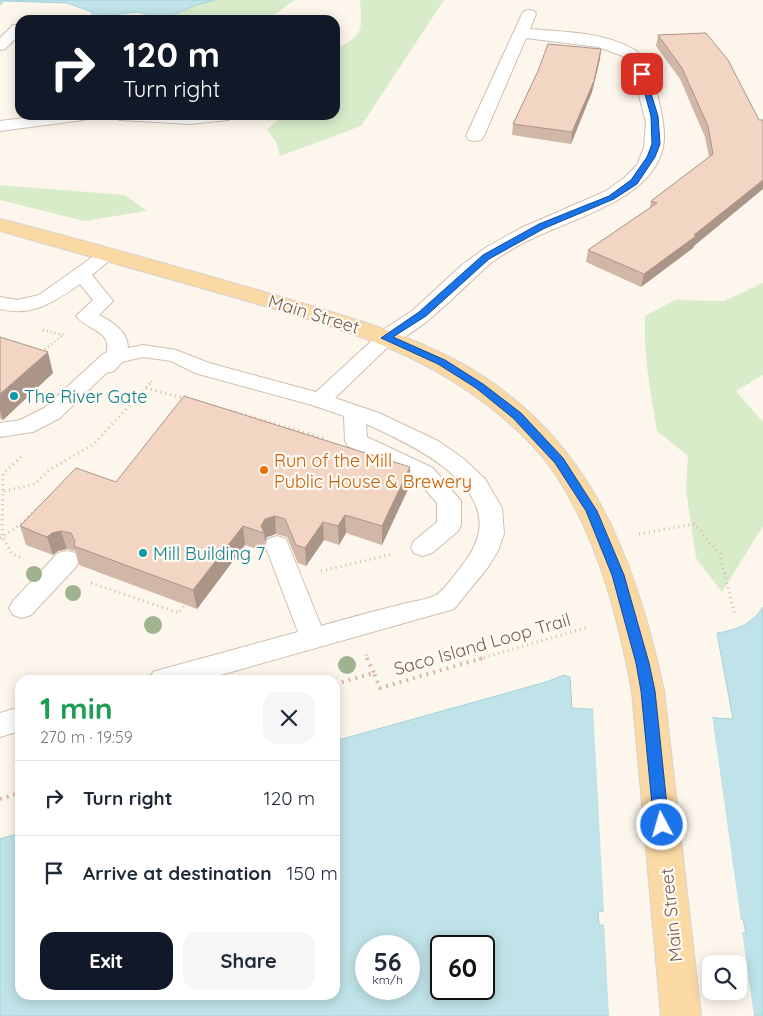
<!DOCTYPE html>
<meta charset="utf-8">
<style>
:root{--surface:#fff;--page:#f6f6f7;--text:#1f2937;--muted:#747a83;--line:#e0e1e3;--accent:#111827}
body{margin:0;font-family:Quicksand,sans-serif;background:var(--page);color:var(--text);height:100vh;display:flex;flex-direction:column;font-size:19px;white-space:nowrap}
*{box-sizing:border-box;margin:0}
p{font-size:16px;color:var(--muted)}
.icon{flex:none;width:28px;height:28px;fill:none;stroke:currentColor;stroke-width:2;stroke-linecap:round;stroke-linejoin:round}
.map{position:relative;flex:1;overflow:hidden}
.panel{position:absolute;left:15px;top:675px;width:325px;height:325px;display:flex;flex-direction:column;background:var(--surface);border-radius:15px;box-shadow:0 2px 12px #0003}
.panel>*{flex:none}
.guide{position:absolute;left:15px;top:15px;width:325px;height:105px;border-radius:15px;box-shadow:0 2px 12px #0003;background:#111827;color:#fff;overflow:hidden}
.buttons{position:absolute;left:702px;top:955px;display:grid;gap:10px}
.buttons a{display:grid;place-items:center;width:45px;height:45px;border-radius:10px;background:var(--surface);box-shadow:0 2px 12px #0003;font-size:25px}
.speed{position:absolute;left:355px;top:935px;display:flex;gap:10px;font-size:25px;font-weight:700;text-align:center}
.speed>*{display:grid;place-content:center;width:65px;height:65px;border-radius:50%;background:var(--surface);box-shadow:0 2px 12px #0003;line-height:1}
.speed small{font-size:12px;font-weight:400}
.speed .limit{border:2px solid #111;border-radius:8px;background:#fff;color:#111}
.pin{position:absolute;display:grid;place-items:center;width:42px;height:42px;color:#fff;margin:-21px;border-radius:10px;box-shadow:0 2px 8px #0006}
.me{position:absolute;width:55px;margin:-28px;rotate:354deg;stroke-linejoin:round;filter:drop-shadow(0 0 4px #0008)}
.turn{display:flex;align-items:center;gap:18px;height:105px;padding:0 25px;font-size:22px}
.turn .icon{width:65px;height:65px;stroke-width:2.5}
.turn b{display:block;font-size:35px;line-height:42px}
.round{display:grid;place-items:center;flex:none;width:52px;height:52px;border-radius:15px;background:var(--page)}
.overview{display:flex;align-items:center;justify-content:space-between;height:85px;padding:0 25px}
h1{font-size:30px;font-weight:700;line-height:38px;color:#1e9e55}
.action{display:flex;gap:10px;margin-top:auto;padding:10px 25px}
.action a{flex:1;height:58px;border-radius:15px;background:var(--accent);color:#fff;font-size:20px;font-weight:700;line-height:58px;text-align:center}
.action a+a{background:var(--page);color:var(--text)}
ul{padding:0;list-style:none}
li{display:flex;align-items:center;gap:15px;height:75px;padding:0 25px;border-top:1px solid var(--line)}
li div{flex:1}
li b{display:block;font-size:19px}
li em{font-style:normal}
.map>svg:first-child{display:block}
.green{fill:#d8ecc9}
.water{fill:#bfe3e8;stroke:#a5d3da;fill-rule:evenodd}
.pier{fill:#fdf6ec;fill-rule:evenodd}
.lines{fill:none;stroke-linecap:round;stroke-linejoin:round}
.lane-casing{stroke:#d1beb0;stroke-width:2}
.street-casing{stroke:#d1beb0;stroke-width:2}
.primary-casing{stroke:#dad1cd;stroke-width:2}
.path-far2{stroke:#d9b8a5;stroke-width:2.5;stroke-dasharray:1 3;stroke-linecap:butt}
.path-far1{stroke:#d9b8a5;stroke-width:3;stroke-dasharray:1 4;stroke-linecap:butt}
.path{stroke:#d9b8a5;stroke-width:4;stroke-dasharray:2 5;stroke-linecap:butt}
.lane{fill:#fff;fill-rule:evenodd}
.street{fill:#fff;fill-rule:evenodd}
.primary{fill:#fbd9a5;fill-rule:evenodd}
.tree{fill:#a0b28e}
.wall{fill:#d1b7a8}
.shaded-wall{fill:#aa9588}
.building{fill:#f3d5c3;stroke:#aa9588}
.route{fill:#1a73e8;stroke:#114b97}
.culture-dot{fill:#0f9aa8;stroke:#fffaf3;stroke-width:2}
.food-dot{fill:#e8710a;stroke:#fffaf3;stroke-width:2}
.labels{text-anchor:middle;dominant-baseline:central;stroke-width:4.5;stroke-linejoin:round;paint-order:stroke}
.street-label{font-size:18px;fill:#7a5c4d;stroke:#fffaf3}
.culture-label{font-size:18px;fill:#0d838f;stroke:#fffaf3;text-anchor:start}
.food-label{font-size:18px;fill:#c56008;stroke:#fffaf3;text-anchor:start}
</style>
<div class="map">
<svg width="763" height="1016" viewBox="0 0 763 1016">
<rect width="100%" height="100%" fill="#fdf6ec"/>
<path class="green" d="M215 0H295L266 20H162L196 5Z
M360 0H444L361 126 280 156 276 142 267 129 285 115H335V49C364 35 362 32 360 0Z
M0 185 125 195 147 211 84 221 0 200Z
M763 283V375L736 391 763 422V526L722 592 696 558 686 490 688 456 657 431C651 393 643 355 645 316L675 300 724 301Z"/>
<path class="water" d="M0 0H215L196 5 164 19 137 12 92 17V12L67 3 4 1 0 5Z
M763 607V1016H0V839L20 833V995H335V741L546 682 564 675 570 677 572 708 733 719 717 633C737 630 752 624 763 607ZM598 911 743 919 746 933 599 925ZM366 946H409V989H366ZM441 946H484V989H441ZM711 964H739V991H711Z"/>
<path class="pier" d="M593 707 712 715 741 921 604 913Z
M604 923 742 931 754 1016H609ZM711 964H739V991H711Z"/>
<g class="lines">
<g class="lane-casing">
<path id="lane" d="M13 25H20V34L5 49 0 50V38Z
M49 115H91L88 118 83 120 0 131V121Z
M112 115H236L233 118 228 120 190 124 120 120 115 118Z
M107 250 113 251 116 255 92 275 113 301 99 315C112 322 128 331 128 348L143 345 176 350 209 363 316 392 379 334 386 332 393 334 396 338 393 342 335 398 379 413 438 441 464 459 485 479 502 508 504 534 498 551 488 567 454 609 203 680H149L153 672 163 669 298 632 265 545 268 539 277 536 286 539 321 626C348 618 375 611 403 604 413 601 427 600 436 595 445 590 459 569 466 560 516 493 416 446 366 424L367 437 433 468 461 501V525L458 531 432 553 423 556 414 553 411 547 414 541 437 522V503L417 480 348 446 345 441 344 416 312 405 195 373 171 361 143 357 122 362 114 371 106 373 60 418 33 432 0 437V423L20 420 44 408 103 354 106 353C114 331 85 329 76 316L93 300 80 284C54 302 33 317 0 309V297L17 300 39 295 101 251Z
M67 551 76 553 79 560 76 567 31 615 22 618 13 615 9 608 13 601 58 553Z
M20 707V731L0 737V713Z"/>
</g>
<g class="street-casing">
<path id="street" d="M529 10 534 11 536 14 530 29C563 32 604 32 633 49 652 60 654 84 659 102 662 117 666 132 663 147 653 196 584 215 545 233 527 240 511 249 495 260 469 279 409 351 378 343L374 338 378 333 412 311 462 265 485 248 521 228 606 191 624 178 637 165 644 148 646 123 631 63 623 56 598 47 526 38 484 136 481 140 475 141 469 140 466 136 522 14 524 11Z"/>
</g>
<g class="primary-casing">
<path id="primary" d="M0 219C87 241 174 266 261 291 327 311 395 328 457 361 587 431 635 554 664 691L701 1016H661L632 691C617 613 597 534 551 468 537 448 519 431 501 416 421 348 329 325 230 296 154 274 77 253 0 231Z"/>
</g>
<path class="path-far2" d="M43 330 63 335
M42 352 64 334
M151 382 153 380"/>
<path class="path-far1" d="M146 388 187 399
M231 411 324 438
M21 457 3 474 2 536 12 554 24 559
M4 491 35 484 48 471 95 443 152 381
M639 534 694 524 720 554 735 616
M0 538 20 525 42 504
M321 571 393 554
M91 583 179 613 185 604
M366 655 368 659
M479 659 589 627"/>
<path class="path" d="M367 658 374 673
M335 684 374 673 380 688 483 658
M0 799 20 793"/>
<use href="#lane" class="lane"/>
<use href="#street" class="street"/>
<use href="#primary" class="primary"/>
</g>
<g class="tree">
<circle cx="34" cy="574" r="8"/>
<circle cx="73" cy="593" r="8"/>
<circle cx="153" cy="625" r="9"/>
<circle cx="347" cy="665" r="9"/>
</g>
<path class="wall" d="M658 35 759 120 693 248 641 287 586 262 588 250 650 208 651 201 709 157 705 137 680 79 656 46Z
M600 59 592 92 571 144 512 135 513 124 538 71Z
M0 337 53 373 3 420 0 419Z
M116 482 410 485 382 545 346 533 339 545 324 540 306 566 298 563 287 537 276 534 267 537 265 542 266 552 245 545 197 609 79 565 75 551 67 549 58 551 53 555 26 545 20 526Z"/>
<path class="shaded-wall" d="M601 49 600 59 592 92 571 144 572 132Z
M763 180V189L694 246 693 248 641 287 644 274Z
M48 352 53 373 3 420 0 411V394Z
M410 467V485L382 545V526Z
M345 515 346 533 339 545 338 526Z
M275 516 276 534 267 537 265 542 264 533 261 526 265 519Z
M323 522 324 540 306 566 305 548Z
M243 526 245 545 197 609 193 590Z
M61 531 67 549 58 551 53 555 47 537 52 533Z"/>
<path class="building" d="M706 33 728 60 759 120H763V180L694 235 696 236 644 274 588 250 657 203 651 201 713 154 708 126 682 68 658 35Z
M548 44 601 49 594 81 572 132 513 124 538 71Z
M0 337 48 352 0 394Z
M184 396 410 467 382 526 345 515 338 526 323 522 305 548 296 545 285 519 275 516 265 519 261 526 264 533 243 526 193 590 74 546 75 541 71 533 61 531 52 533 47 537 20 526 76 468 116 482Z"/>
<path class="route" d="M639 72 645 74 658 116 660 144 655 157 637 184 614 199 545 228 489 259 426 316 393 337 445 360 483 384 521 413 563 458 597 511 624 575 649 663 655 691 669 825 667 830 662 832 657 830 654 825 641 691 636 663 612 575 586 511 555 463 513 418 476 388 438 364 381 338 419 312 483 255 539 224 609 196 631 180 647 157 652 144 651 116Z"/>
<g class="culture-dot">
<circle cx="14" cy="396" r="5"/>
<circle cx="143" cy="553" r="5"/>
</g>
<circle class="food-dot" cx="264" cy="470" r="5"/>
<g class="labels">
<g class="street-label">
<text transform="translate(314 314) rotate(17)">Main Street</text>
<text transform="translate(482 644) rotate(-16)">Saco Island Loop Trail</text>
<text transform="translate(671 915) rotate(-96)">Main Street</text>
</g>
<g class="culture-label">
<text x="24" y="396">The River Gate</text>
<text x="153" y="553">Mill Building 7</text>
</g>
<g class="food-label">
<text x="274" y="460">Run of the Mill<tspan x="274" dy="21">Public House &amp; Brewery</tspan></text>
</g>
</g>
</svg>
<div class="buttons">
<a><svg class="icon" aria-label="search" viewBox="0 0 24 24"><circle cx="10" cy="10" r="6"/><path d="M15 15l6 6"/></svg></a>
</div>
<div class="speed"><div>56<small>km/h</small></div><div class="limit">60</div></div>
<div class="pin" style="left:642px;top:74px;background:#d93025"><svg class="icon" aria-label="arrive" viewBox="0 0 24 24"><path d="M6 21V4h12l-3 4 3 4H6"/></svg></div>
<svg class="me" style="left:662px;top:825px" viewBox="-20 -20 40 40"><circle r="17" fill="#1a73e8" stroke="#fff" stroke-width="3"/><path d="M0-11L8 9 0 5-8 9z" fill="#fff"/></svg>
<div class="guide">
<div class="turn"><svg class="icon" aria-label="right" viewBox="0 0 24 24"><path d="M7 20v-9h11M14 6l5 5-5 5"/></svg><div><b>120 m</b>Turn right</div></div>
</div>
<section class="panel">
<div class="overview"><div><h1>1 min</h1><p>270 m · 19:59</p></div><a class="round"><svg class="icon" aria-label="close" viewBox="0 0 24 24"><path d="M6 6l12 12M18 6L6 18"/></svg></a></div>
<ul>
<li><svg class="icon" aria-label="right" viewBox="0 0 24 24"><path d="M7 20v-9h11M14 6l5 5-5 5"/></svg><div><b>Turn right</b></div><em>120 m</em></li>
<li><svg class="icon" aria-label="arrive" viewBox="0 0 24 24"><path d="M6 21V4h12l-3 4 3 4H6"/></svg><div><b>Arrive at destination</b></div><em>150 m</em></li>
</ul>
<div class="action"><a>Exit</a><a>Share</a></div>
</section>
</div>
